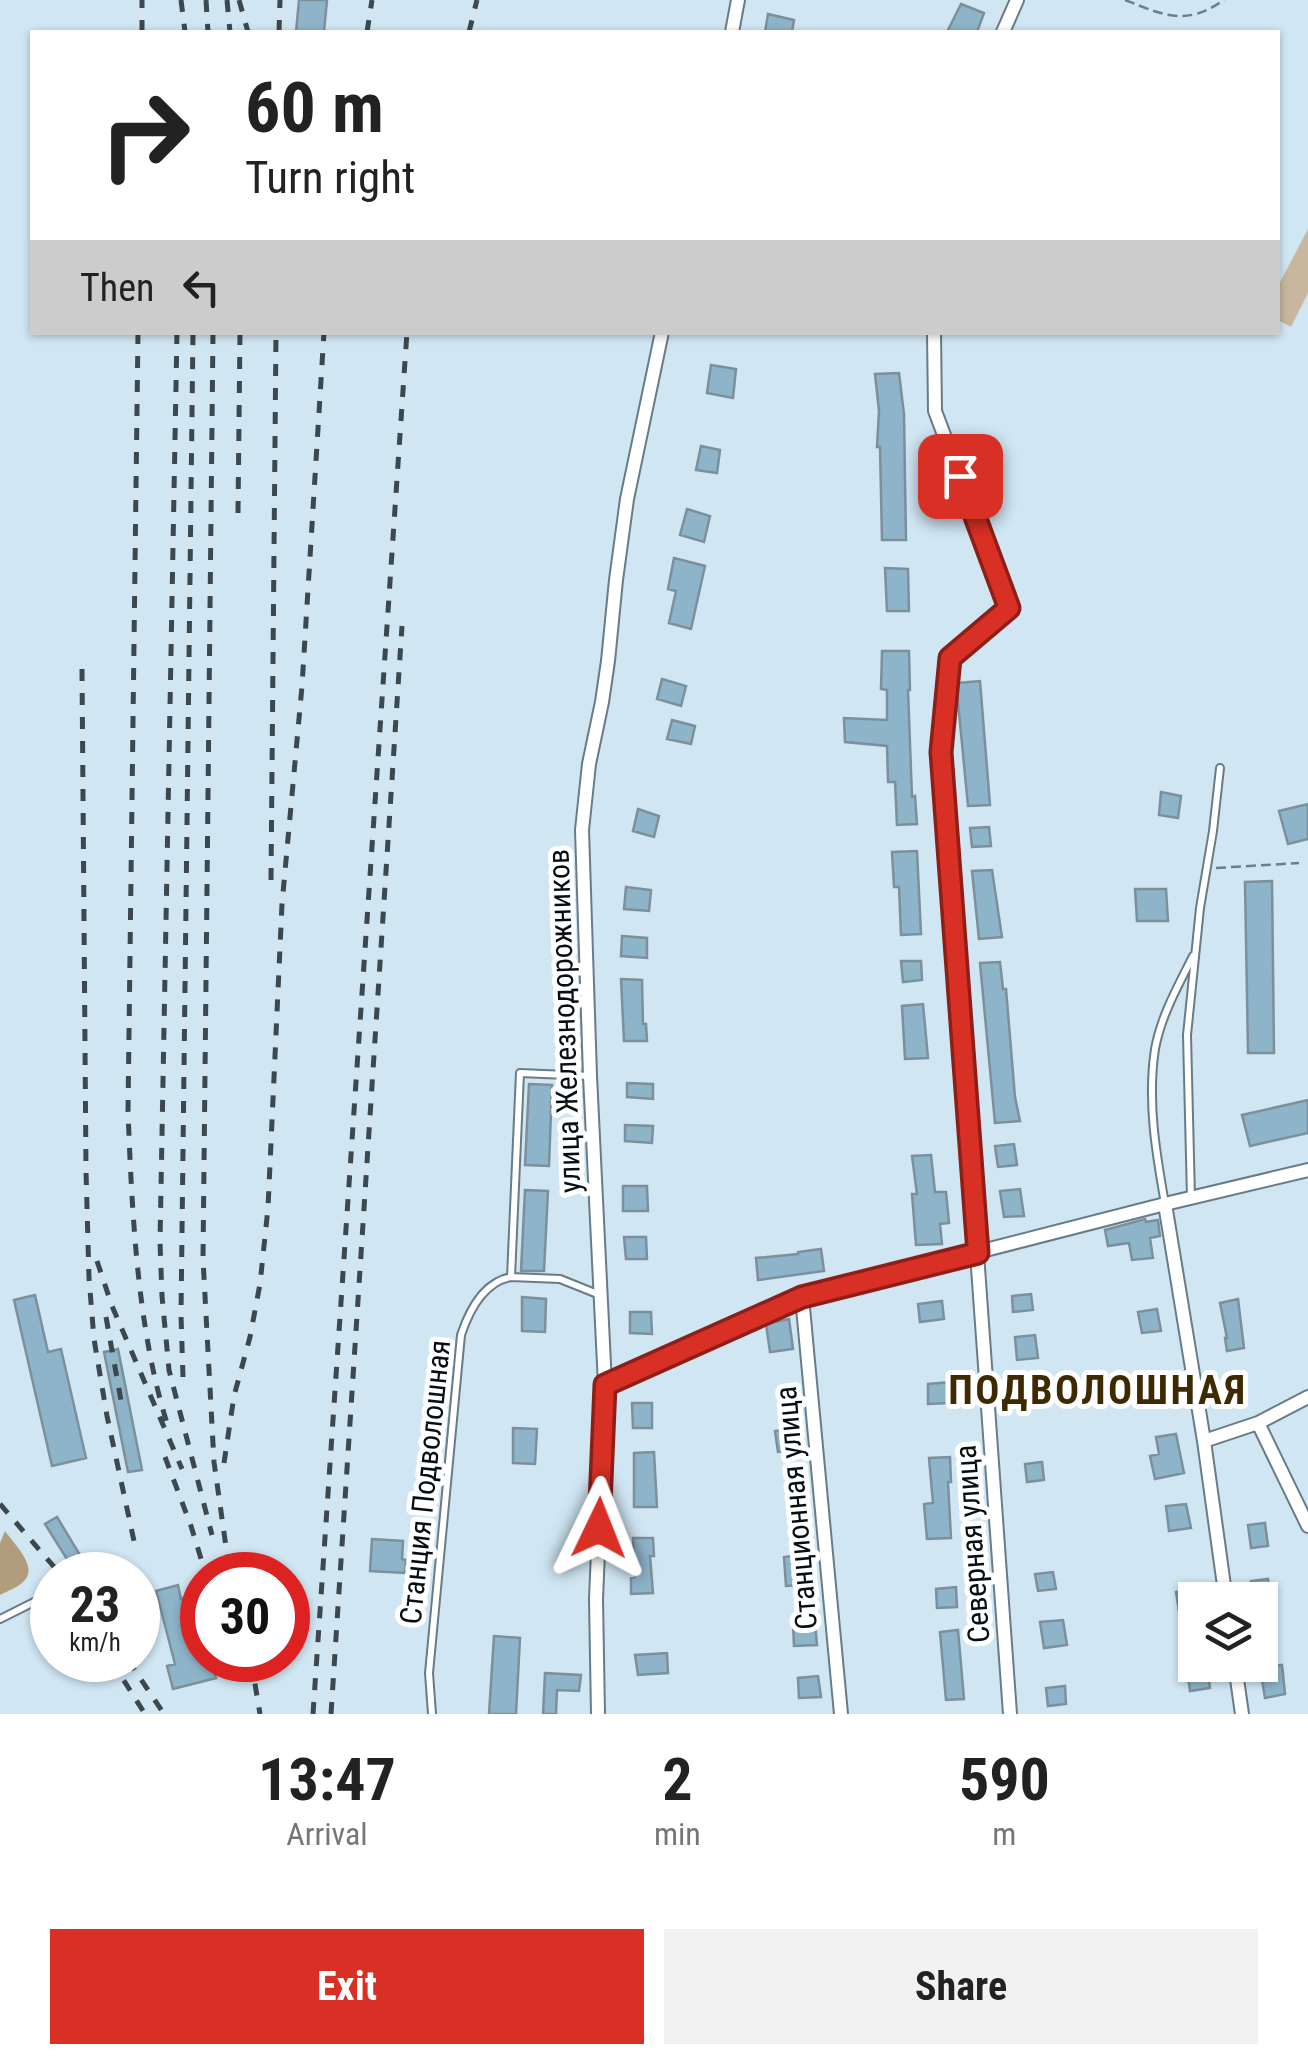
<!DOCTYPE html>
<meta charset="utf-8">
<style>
:root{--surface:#fff;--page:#f2f2f2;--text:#222;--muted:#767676;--accent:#d93025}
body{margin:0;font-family:"Roboto Condensed",sans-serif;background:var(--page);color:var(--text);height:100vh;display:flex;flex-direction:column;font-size:38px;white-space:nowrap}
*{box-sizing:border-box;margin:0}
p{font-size:32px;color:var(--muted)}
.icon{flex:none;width:55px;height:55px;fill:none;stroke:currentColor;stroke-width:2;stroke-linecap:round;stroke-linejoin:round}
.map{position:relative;height:1714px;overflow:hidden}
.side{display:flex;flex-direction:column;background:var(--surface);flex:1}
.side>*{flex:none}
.top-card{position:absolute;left:30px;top:30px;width:1250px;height:305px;border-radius:0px;box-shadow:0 2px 8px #0004;background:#fff;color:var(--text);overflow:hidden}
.tools{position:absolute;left:1178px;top:1582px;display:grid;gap:20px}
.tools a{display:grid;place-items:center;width:100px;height:100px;border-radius:0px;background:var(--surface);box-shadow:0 2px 8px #0004;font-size:50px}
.speed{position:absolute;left:30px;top:1552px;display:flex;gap:20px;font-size:50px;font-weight:700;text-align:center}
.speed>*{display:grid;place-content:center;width:130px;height:130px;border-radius:50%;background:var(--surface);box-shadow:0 2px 8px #0004;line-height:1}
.speed small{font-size:25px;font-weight:400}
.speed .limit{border:15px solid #d22;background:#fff;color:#111}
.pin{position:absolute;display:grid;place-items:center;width:85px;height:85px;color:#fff;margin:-42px;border-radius:20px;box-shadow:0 5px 15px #0006}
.me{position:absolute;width:110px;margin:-55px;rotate:2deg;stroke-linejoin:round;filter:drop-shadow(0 0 8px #0008)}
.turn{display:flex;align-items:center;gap:35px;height:210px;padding:0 50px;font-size:45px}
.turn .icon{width:130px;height:130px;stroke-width:2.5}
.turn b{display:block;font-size:70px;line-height:85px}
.then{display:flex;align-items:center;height:95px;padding:0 50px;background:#0003;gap:20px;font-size:38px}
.eta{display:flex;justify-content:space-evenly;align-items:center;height:170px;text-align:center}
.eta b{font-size:60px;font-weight:700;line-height:70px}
.primary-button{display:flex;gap:20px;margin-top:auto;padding:20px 50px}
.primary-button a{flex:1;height:115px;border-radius:0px;background:var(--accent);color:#fff;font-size:40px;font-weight:700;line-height:115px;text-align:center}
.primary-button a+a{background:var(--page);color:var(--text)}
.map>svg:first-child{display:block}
.green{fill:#c8b79e}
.forest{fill:#b19c7c}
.building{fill:#8eb4c9;stroke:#7c909c;stroke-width:2.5}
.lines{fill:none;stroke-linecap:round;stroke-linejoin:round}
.lane-casing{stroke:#687c87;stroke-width:10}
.street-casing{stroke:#687c87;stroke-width:16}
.path{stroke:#6f7e86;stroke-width:2.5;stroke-dasharray:10 5;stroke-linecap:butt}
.lane{stroke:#fff;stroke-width:6}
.street{stroke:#fff;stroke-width:12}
.rail{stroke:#3d484e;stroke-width:5;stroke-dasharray:12 12;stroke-linecap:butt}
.route-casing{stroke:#8d1f18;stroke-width:25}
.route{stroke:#d93025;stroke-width:18}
.labels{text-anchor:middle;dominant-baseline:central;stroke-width:10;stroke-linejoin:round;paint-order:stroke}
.street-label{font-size:30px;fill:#070e12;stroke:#fff}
.district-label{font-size:40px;font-weight:bold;letter-spacing:2.5px;fill:#3e2a02;stroke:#fff}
</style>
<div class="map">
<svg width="1308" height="1714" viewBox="0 0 1308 1714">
<rect width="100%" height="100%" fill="#d0e6f3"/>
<path class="green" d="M1308 229V293L1291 327 1278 320V286Z"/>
<path class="forest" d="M5 1531C14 1544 40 1568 23 1582 17 1588 7 1591 0 1595V1543Z"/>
<path class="building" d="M299 0H327L324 32H296Z
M961 4 984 13 977 32H947Z
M768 14 794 20 792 32H765Z
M711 365 736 369 733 398 707 393Z
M899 373 904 414 906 540H882L880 447H877L879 411 875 374Z
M701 446 720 450 717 473 696 470Z
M687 509 710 516 704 542 680 535Z
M674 558 705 566 691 629 669 623 676 591 668 589Z
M885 568 908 569 909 611H887Z
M882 651H909L910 690H908L912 797 915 796 917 824 897 825 895 782H888L887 746 845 742 844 718 887 720V690L881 689Z
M662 679 686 686 681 706 657 699Z
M980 681 990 805 968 806 957 692 958 683Z
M672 720 695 726 691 744 667 739Z
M1161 792 1181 796 1178 818 1159 815Z
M1308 804V839L1288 844 1279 811Z
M638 809 659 816 654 837 633 831Z
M989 827 991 846 972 847 970 828Z
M917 851 921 934 901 935 899 887H894L892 852Z
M992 870 1002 937 979 939 972 871Z
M1272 881 1274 1053H1248L1245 882Z
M626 887 651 890 649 911 624 909Z
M1135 889H1166L1168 921H1137Z
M622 936 647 938V958L621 956Z
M901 961H921L922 980 903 982Z
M1000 962 1003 989H1006L1015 1097 1020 1121 995 1123 980 963Z
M621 979 642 980 643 1024H646L647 1041H624Z
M923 1004 928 1058 905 1059 902 1006Z
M627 1083 653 1084V1099L627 1097Z
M529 1084 552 1085 549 1166 525 1165Z
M1308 1100V1133L1250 1146 1242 1115Z
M625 1125 653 1126 652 1143 625 1141Z
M1014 1144 1017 1165 998 1167 995 1146Z
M931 1155 935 1192H946L949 1223 940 1224 942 1244 916 1245 912 1194H917L912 1156Z
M623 1186H647L648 1211H623Z
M1020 1189 1024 1216 1004 1217 1000 1191Z
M525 1190 548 1191 544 1271H521Z
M1145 1219 1146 1222 1158 1220 1160 1236 1150 1238 1153 1258 1132 1260 1129 1243 1108 1246 1105 1230Z
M624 1237H646L647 1259H626Z
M821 1249 824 1271 758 1280 756 1258 798 1254V1252Z
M1031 1294 1033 1310 1013 1312 1012 1296Z
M35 1295 48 1352 61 1349 86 1458 52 1466 14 1300Z
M522 1297 546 1299 545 1332 522 1331Z
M1238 1299 1244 1348 1227 1351 1225 1338H1227L1220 1303Z
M942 1301 944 1319 920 1322 918 1304Z
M1157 1309 1161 1331 1142 1333 1138 1312Z
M630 1312H651L652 1334 630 1333Z
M789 1319 793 1349 770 1352 766 1324Z
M1035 1335 1038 1358 1017 1360 1015 1337Z
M118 1349 142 1470 128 1472 104 1352Z
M1168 1378 1169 1395 1150 1398 1148 1380Z
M950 1382V1403L928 1404V1384Z
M632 1403H652V1428H633Z
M513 1428 537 1429 535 1464 513 1463Z
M794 1428 797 1450 778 1452 775 1431Z
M1176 1434 1184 1473 1155 1479 1150 1456 1159 1454 1156 1437Z
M654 1452 657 1507H634V1453Z
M950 1457 951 1482H948L951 1538 927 1539 924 1504 933 1503 929 1458Z
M1042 1462 1044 1480 1027 1482 1025 1464Z
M1186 1504 1191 1528 1169 1531 1166 1506Z
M57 1517 86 1565 75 1572 45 1524Z
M1265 1523 1268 1546 1251 1548 1248 1525Z
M633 1538H653L654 1556H650L653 1593 631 1594V1578L635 1577Z
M372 1539 403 1541 402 1559 406 1560 405 1573 370 1571Z
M810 1554 813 1584 786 1586 784 1557Z
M1053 1572 1056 1589 1038 1591 1035 1574Z
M1268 1579 1271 1597 1254 1600 1251 1581Z
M178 1585 181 1599 195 1596 202 1625V1660H211L216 1678 173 1689 167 1666 175 1664 156 1591Z
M956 1587 957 1607 937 1608 936 1589Z
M1195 1588V1609L1179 1611 1176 1592Z
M1063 1620 1067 1645 1044 1648 1040 1622Z
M815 1622 817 1645 794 1646 793 1623Z
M958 1630 964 1699 946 1700 940 1632Z
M494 1636 520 1638 516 1714H489Z
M667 1653 668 1673 638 1675 635 1655Z
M1282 1665 1285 1694 1265 1698 1260 1668Z
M1207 1666 1210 1688 1190 1691 1187 1669Z
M545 1673 581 1675 579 1691 557 1690 556 1714H543Z
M818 1676 821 1697 799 1698 798 1678Z
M1065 1686 1066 1704 1048 1706 1046 1688Z"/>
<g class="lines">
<g class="lane-casing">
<path id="lane" d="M590 1076 520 1073 511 1277 560 1279 600 1295
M1191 1198 1187 1035 1200 908 1213 831 1220 768
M1165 1204C1156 1153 1147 1101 1155 1049 1161 1016 1178 986 1193 956
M90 1575 107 1566
M0 1619 52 1593
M432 1714 429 1673 461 1335C469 1311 484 1282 511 1277"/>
</g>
<g class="street-casing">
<path id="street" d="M732 32 738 0
M1003 32 1017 0
M934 332 935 411 1009 608 950 659 941 752 1010 1714
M1165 1204 1204 1441 1226 1600
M802 1297 841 1714
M605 1385 802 1297 1165 1204 1308 1170
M1258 1423 1308 1526
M1204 1441 1258 1423 1308 1397
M1235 1665 1242 1714
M598 1714 596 1599 605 1385 590 1076 582 830 589 764 602 702 608 661 616 580 627 499 662 332"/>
</g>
<path class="path" d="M1125 0C1164 15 1185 27 1224 0
M1216 868 1299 863"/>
<use href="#lane" class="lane"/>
<use href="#street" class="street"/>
<path class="rail" d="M181 0 185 32
M206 0 208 32
M227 0 230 32
M239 0 248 32
M142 32V0
M279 32 280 0
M367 32 372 0
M469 32 477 0
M138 332 128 1111C132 1211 137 1328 167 1423
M177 332 160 1242 162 1296 169 1370 212 1535
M213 332 203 1259 214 1462 230 1575
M238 513 240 332
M82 669 86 1171 89 1278 94 1339 107 1416 134 1541
M271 880 276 332
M97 1261 112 1306 182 1469
M106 1317 122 1406
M183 1377 181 1315 193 332
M165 1457 191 1526 206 1575
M224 1463 234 1396 250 1337 260 1284 268 1208 282 904 302 686 324 332
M0 1504 61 1575
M111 1660 145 1714
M128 1660 164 1714
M251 1660 260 1714
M313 1714 407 332
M331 1714 402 626"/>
</g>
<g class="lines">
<g class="route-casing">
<path id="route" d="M599 1528 605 1385 802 1297 978 1253 941 752 950 658 1009 608 960 476"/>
</g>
<use href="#route" class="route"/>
</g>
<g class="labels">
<g class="street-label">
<text transform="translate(564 1021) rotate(-92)">улица Железнодорожников</text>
<text transform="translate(425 1482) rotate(-84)">Станция Подволошная</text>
<text transform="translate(796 1508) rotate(-95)">Станционная улица</text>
<text transform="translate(972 1544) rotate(-94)">Северная улица</text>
</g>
<g class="district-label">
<text x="1098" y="1390">ПОДВОЛОШНАЯ</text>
</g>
</g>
</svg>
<div class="tools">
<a><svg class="icon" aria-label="layers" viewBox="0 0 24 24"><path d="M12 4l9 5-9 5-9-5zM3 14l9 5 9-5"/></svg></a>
</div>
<div class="speed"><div>23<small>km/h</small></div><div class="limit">30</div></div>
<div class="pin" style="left:960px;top:476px;background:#d93025"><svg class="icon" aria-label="arrive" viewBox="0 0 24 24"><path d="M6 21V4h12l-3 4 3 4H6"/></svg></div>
<svg class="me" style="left:599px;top:1528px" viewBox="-20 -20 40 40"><path d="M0-17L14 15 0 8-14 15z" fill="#d93025" stroke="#fff" stroke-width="4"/></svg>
<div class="top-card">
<div class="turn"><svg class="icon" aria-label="right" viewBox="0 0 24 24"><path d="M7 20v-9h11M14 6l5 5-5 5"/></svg><div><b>60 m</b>Turn right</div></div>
<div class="then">Then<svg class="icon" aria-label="left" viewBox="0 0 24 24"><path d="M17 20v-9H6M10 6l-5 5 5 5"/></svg></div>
</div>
</div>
<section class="side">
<div class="eta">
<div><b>13:47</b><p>Arrival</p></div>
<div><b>2</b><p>min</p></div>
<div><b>590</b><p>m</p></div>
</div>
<div class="primary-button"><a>Exit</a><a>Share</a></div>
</section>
